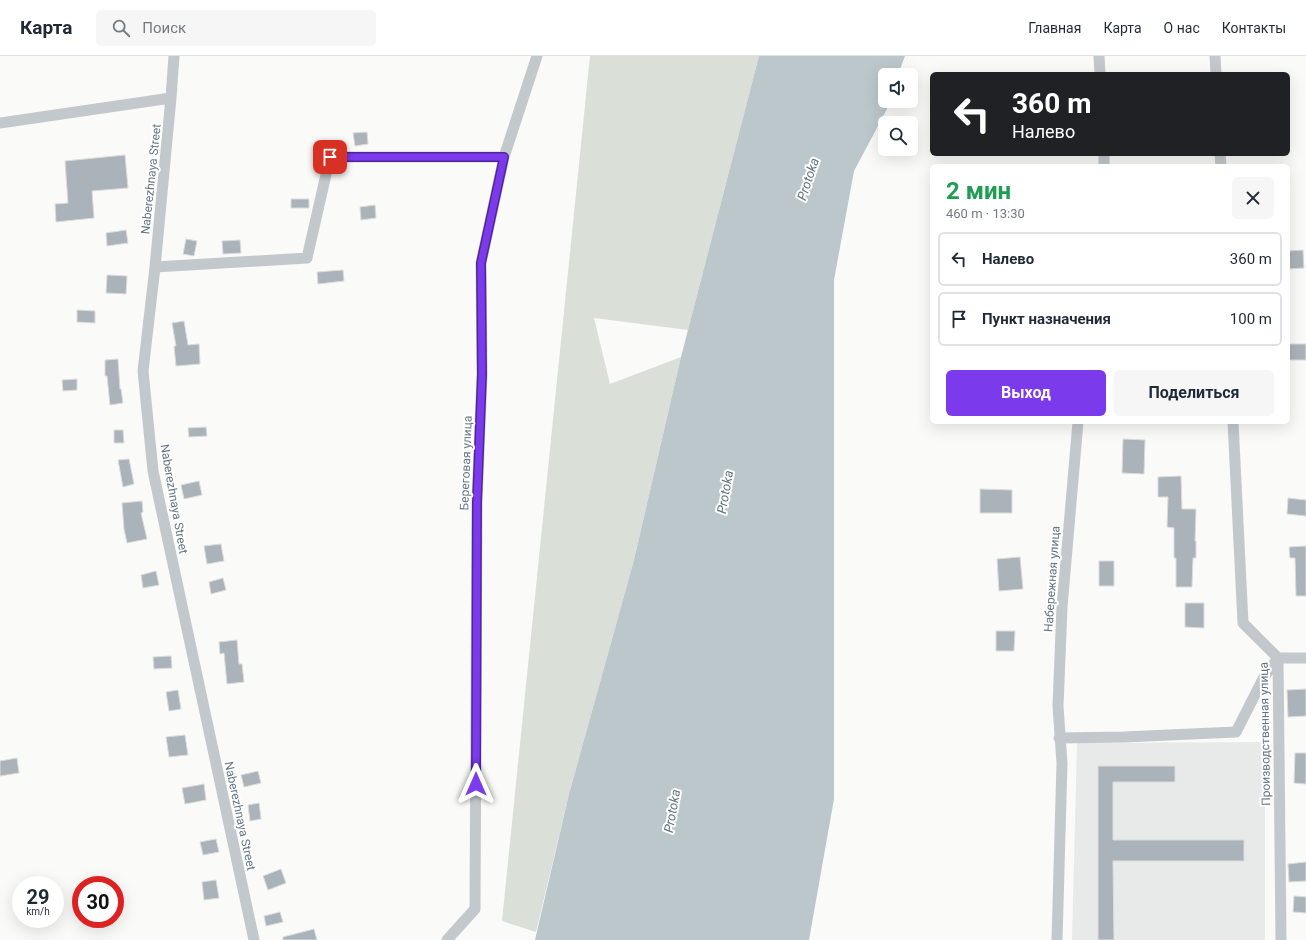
<!DOCTYPE html>
<html lang="ru">
<meta charset="utf-8">
<style>
:root{--surface:#fff;--page:#f6f6f7;--text:#1f2937;--muted:#747a83;--line:#e0e1e3;--accent:#7c3aed}
body{margin:0;font-family:Roboto,sans-serif;background:var(--page);color:var(--text);height:100vh;display:flex;flex-direction:column;font-size:15px;white-space:nowrap}
*{box-sizing:border-box;margin:0}
p{font-size:13px;color:var(--muted)}
.icon{flex:none;width:22px;height:22px;fill:none;stroke:currentColor;stroke-width:2;stroke-linecap:round;stroke-linejoin:round}
.map{position:relative;flex:1;overflow:hidden}
.panel{position:absolute;left:930px;top:108px;width:360px;height:260px;display:flex;flex-direction:column;background:var(--surface);border-radius:6px;box-shadow:0 4px 16px #0002}
.panel>*{flex:none}
.hud{position:absolute;left:930px;top:16px;width:360px;height:84px;border-radius:6px;box-shadow:0 4px 16px #0002;background:#202124;color:#fff;overflow:hidden}
.buttons{position:absolute;left:878px;top:12px;display:grid;gap:8px}
.buttons a{display:grid;place-items:center;width:40px;height:40px;border-radius:6px;background:var(--surface);box-shadow:0 4px 16px #0002;font-size:20px}
.speed{position:absolute;left:12px;top:820px;display:flex;gap:8px;font-size:20px;font-weight:700;text-align:center}
.speed>*{display:grid;place-content:center;width:52px;height:52px;border-radius:50%;background:var(--surface);box-shadow:0 4px 16px #0002;line-height:1}
.speed small{font-size:10px;font-weight:400}
.speed .limit{border:6px solid #d22;background:#fff;color:#111}
.pin{position:absolute;display:grid;place-items:center;width:34px;height:34px;color:#fff;margin:-17px;border-radius:8px;box-shadow:0 2px 6px #0006}
.me{position:absolute;width:44px;margin:-22px;rotate:0deg;stroke-linejoin:round;filter:drop-shadow(0 0 3px #0008)}
.turn{display:flex;align-items:center;gap:14px;height:84px;padding:0 16px;font-size:18px}
.turn .icon{width:52px;height:52px;stroke-width:2.5}
.turn b{display:block;font-size:28px;line-height:34px}
.round{display:grid;place-items:center;flex:none;width:42px;height:42px;border-radius:6px;background:var(--page)}
.summary{display:flex;align-items:center;justify-content:space-between;height:68px;padding:0 16px}
h1{font-size:24px;font-weight:700;line-height:30px;color:#1e9e55}
.action{display:flex;gap:8px;margin-top:auto;padding:8px 16px}
.action a{flex:1;height:46px;border-radius:6px;background:var(--accent);color:#fff;font-size:16px;font-weight:700;line-height:46px;text-align:center}
.action a+a{background:var(--page);color:var(--text)}
ul{padding:0;list-style:none}
li{display:flex;align-items:center;gap:12px;height:54px;margin:0 8px 6px;padding:0 8px;border:2px solid var(--line);border-radius:6px}
li div{flex:1}
li b{display:block;font-size:15px}
li em{font-style:normal}
header{display:flex;align-items:center;gap:24px;box-sizing:border-box;height:56px;padding:0 20px;background:var(--surface);border-bottom:1px solid var(--line)}
header strong{font-size:19px}
nav{display:flex;gap:22px;margin-inline-start:auto;font-size:14px}
.search{width:280px;height:36px;background:var(--page);display:flex;align-items:center;gap:10px;box-sizing:border-box;padding:0 14px;border-radius:6px;color:var(--muted);font-size:15px}
.map>svg:first-child{display:block}
.built{fill:#e8e9e9}
.green{fill:#dadfd7}
.water{fill:#bbc7cb}
.building{fill:#aab3b9;stroke:#dcdcda}
.lines{fill:none;stroke-linecap:round;stroke-linejoin:round}
.minor{stroke:#c3c8cc;stroke-width:11}
.route-casing{stroke:#51269a;stroke-width:10}
.route{stroke:#7c3aed;stroke-width:7}
.labels{text-anchor:middle;dominant-baseline:central;stroke-width:4;stroke-linejoin:round;paint-order:stroke}
.street-label{font-size:12px;fill:#657683;stroke:#fff}
.water-label{font-size:13px;font-style:italic;fill:#60757c;stroke:#fff}
</style>
<header>
<strong>Карта</strong>
<div class="search"><svg class="icon" aria-label="search" viewBox="0 0 24 24"><circle cx="10" cy="10" r="6"/><path d="M15 15l6 6"/></svg>Поиск</div>
<nav><a>Главная</a><a>Карта</a><a>О нас</a><a>Контакты</a></nav>
</header>
<div class="map">
<svg width="1306" height="884" viewBox="0 0 1306 884">
<rect width="100%" height="100%" fill="#fafaf8"/>
<path class="built" d="M1265 686V884H1072L1077 687Z"/>
<path class="green" d="M590 0H759L688 274 594 262 610 328 681 301 634 504 569 738 536 876 502 865Z"/>
<path class="water" d="M759 0H905L898 19H885V45H890L887 53 854 115 834 224V743L809 884H535L569 738 634 504 681 301Z"/>
<path class="building" d="M367 76 368 88 355 90 353 77Z
M125 99 128 132 92 135 94 162 56 166 55 148 68 147 65 105Z
M291 143H309V152H291Z
M375 149 376 162 361 164 360 151Z
M126 174 128 187 107 190 106 177Z
M186 183 197 185 194 200 183 198Z
M240 184 241 197 223 198 222 185Z
M1303 194 1304 212 1288 213V195Z
M343 214 344 225 318 228 317 216Z
M107 219 127 220 126 238 106 237Z
M77 254 95 255V267L77 266Z
M184 265 188 289 199 288 200 308 176 310 174 290H176L172 267Z
M1288 288H1306V304H1288Z
M118 303 120 333H121L123 347 110 349 107 320H105V304Z
M77 323V334L63 335 62 324Z
M206 371 207 380 189 381 188 372Z
M114 374H123L124 387H114Z
M1123 383 1145 384 1144 418 1122 417Z
M129 403 134 428 123 431 118 404Z
M1181 420 1182 453H1196L1195 485H1196V502H1193L1192 531H1176V502H1174V472L1167 471 1168 441H1158V421Z
M199 425 202 439 184 443 181 429Z
M980 433 1012 434V457H980Z
M1288 442 1306 444V460L1287 458Z
M142 445 143 456 141 457 147 483 127 487 124 473 122 447Z
M221 488 224 505 207 508 204 490Z
M1306 490V540H1296L1295 502H1290L1289 491Z
M1020 501 1023 533 999 535 997 503Z
M1099 505H1114V530H1099Z
M156 515 159 529 143 532 141 519Z
M223 522 226 534 211 538 209 526Z
M1185 547H1204V572L1185 571Z
M996 575H1015L1014 595H996Z
M237 584 239 608H242L244 626 227 628 224 597 220 598 219 586Z
M171 600 172 612 154 613 153 601Z
M1306 633V660L1288 661 1287 634Z
M178 634 181 653 169 655 166 636Z
M185 679 188 699 169 701 166 681Z
M1295 697H1306V728L1294 727Z
M17 702 19 717 0 720V705Z
M1098 710H1175V726H1113V784H1244V805H1113L1114 884H1098Z
M258 715 261 727 244 731 241 719Z
M204 728 206 744 185 748 182 732Z
M259 747 261 763 250 765 248 749Z
M216 783 219 796 203 799 200 786Z
M1306 806V825L1289 826 1288 808Z
M281 813 286 827 268 834 263 820Z
M216 824 219 842 204 844 202 826Z
M1294 840 1306 841V857L1293 856Z
M280 856 283 866 266 870 264 860Z
M314 873 317 884H283V881Z"/>
<g class="lines">
<path class="minor" d="M174 0 171 42 155 211 143 315 153 415 254 884
M1099 0 1100 18
M1215 0 1216 18
M0 67 171 42
M1220 98 1221 110
M1104 110V98
M155 211 307 202 330 101H504
M1233 366 1243 567 1278 602 1281 884
M1278 602H1306
M1059 682 1124 681 1236 676 1264 621 1278 602
M447 884 475 853 477 446 482 319 481 207 504 101 537 0
M1057 884 1062 707 1058 650 1062 551 1078 366"/>
</g>
<g class="lines">
<g class="route-casing">
<path id="route" d="M330 101H504L481 207 482 318 477 446 476 728"/>
</g>
<use href="#route" class="route"/>
</g>
<g class="labels">
<g class="street-label">
<text transform="translate(151 123) rotate(-84)">Naberezhnaya Street</text>
<text transform="translate(466 407) rotate(-88)">Береговая улица</text>
<text transform="translate(174 443) rotate(80)">Naberezhnaya Street</text>
<text transform="translate(1052 523) rotate(-86)">Набережная улица</text>
<text transform="translate(1265 678) rotate(-91)">Производственная улица</text>
<text transform="translate(240 760) rotate(78)">Naberezhnaya Street</text>
</g>
<g class="water-label">
<text transform="translate(808 123) rotate(-72)">Protoka</text>
<text transform="translate(725 436) rotate(-80)">Protoka</text>
<text transform="translate(672 755) rotate(-80)">Protoka</text>
</g>
</g>
</svg>
<div class="buttons">
<a><svg class="icon" aria-label="sound" viewBox="0 0 24 24"><path d="M4 9h4l5-4v14l-5-4H4zM17 9q2 3 0 6"/></svg></a>
<a><svg class="icon" aria-label="search" viewBox="0 0 24 24"><circle cx="10" cy="10" r="6"/><path d="M15 15l6 6"/></svg></a>
</div>
<div class="speed"><div>29<small>km/h</small></div><div class="limit">30</div></div>
<div class="pin" style="left:330px;top:101px;background:#d93025"><svg class="icon" aria-label="arrive" viewBox="0 0 24 24"><path d="M6 21V4h12l-3 4 3 4H6"/></svg></div>
<svg class="me" style="left:476px;top:728px" viewBox="-20 -20 40 40"><path d="M0-17L14 15 0 8-14 15z" fill="#7c3aed" stroke="#fff" stroke-width="4"/></svg>
<div class="hud">
<div class="turn"><svg class="icon" aria-label="left" viewBox="0 0 24 24"><path d="M17 20v-9H6M10 6l-5 5 5 5"/></svg><div><b>360 m</b>Налево</div></div>
</div>
<section class="panel">
<div class="summary"><div><h1>2 мин</h1><p>460 m · 13:30</p></div><a class="round"><svg class="icon" aria-label="close" viewBox="0 0 24 24"><path d="M6 6l12 12M18 6L6 18"/></svg></a></div>
<ul>
<li><svg class="icon" aria-label="left" viewBox="0 0 24 24"><path d="M17 20v-9H6M10 6l-5 5 5 5"/></svg><div><b>Налево</b></div><em>360 m</em></li>
<li><svg class="icon" aria-label="arrive" viewBox="0 0 24 24"><path d="M6 21V4h12l-3 4 3 4H6"/></svg><div><b>Пункт назначения</b></div><em>100 m</em></li>
</ul>
<div class="action"><a>Выход</a><a>Поделиться</a></div>
</section>
</div>
